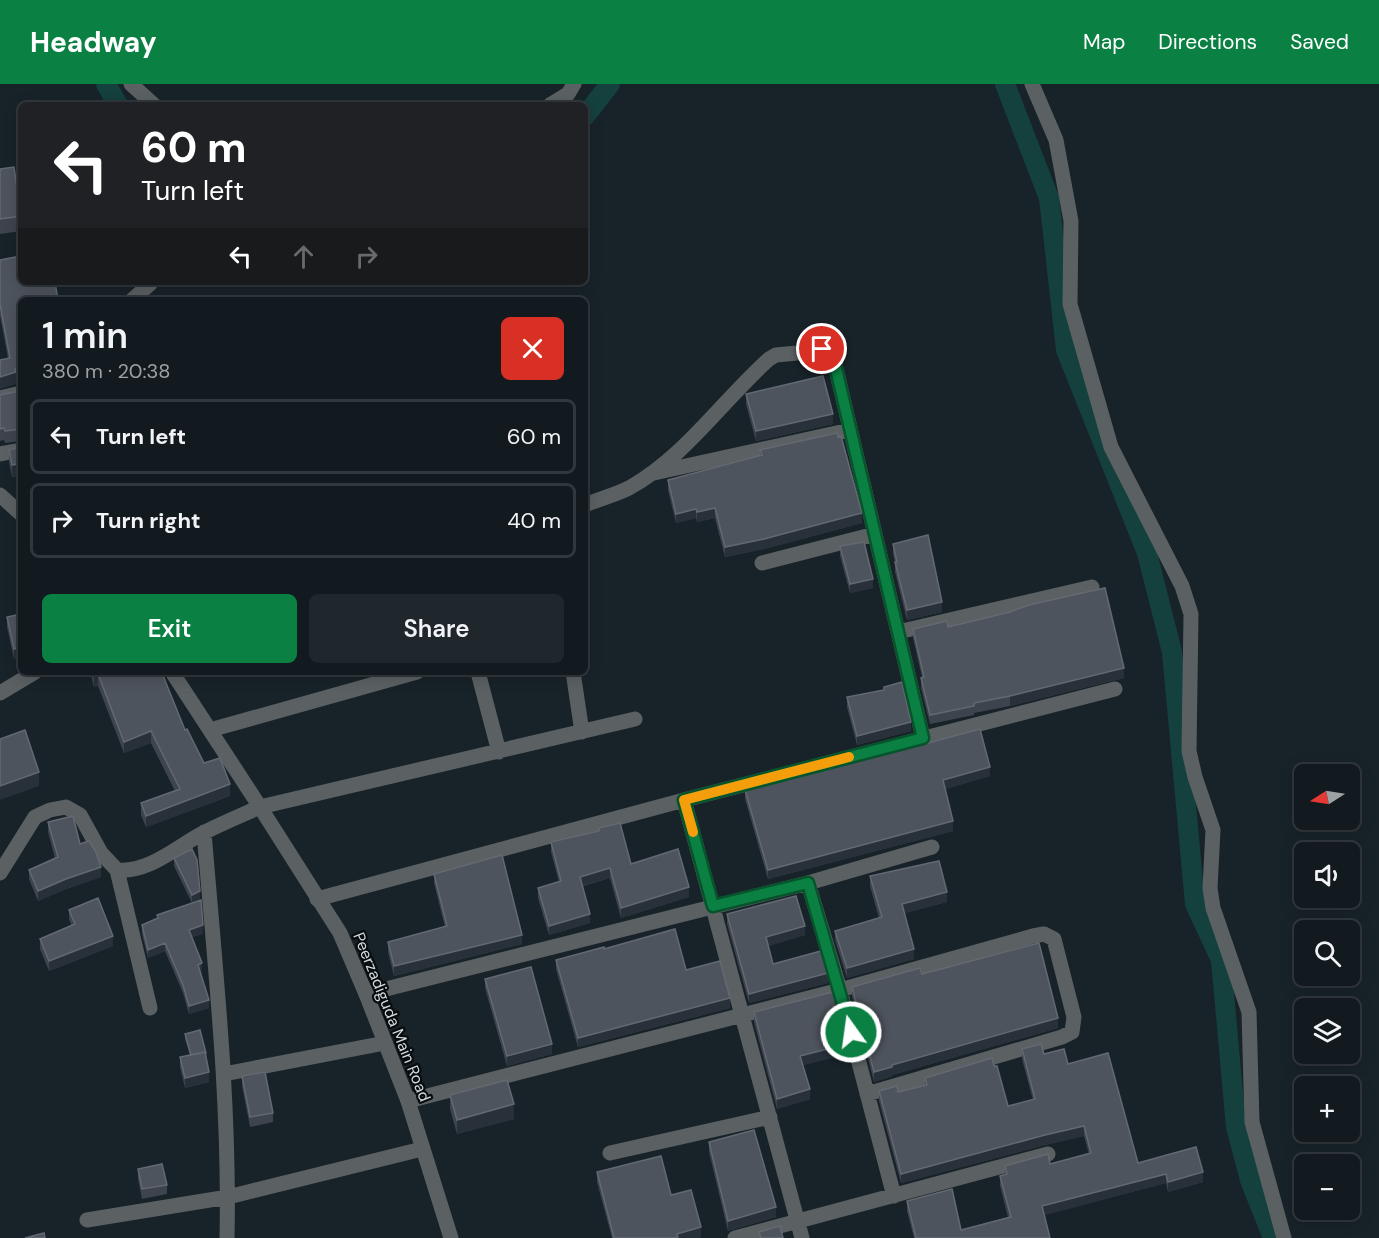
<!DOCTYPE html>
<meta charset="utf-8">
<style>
:root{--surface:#121a1f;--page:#1f272c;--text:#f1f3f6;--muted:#9ca1a4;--line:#31383d;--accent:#0b8043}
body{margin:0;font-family:"DM Sans",sans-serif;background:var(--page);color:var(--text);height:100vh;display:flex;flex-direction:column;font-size:22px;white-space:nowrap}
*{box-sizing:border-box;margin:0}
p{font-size:20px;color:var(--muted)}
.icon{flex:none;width:33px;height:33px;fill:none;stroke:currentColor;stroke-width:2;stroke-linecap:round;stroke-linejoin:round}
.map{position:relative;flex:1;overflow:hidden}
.sheet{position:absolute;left:18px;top:213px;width:570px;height:378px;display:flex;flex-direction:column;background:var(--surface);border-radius:9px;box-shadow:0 3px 15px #0003,0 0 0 2px var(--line)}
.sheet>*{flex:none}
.hud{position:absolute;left:18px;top:18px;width:570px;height:183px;border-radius:9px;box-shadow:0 3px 15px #0003,0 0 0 2px var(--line);background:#202124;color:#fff;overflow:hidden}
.needle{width:39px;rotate:258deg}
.fabs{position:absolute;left:1294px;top:680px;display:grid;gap:12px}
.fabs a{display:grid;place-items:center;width:66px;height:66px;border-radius:9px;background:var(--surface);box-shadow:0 3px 15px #0003,0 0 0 2px var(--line);font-size:30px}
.pin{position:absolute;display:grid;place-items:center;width:51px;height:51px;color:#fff;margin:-26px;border:3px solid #fff;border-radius:50%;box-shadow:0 2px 6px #0007}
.me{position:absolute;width:66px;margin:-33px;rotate:346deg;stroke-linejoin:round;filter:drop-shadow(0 0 4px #0008)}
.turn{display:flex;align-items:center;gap:21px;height:126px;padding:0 24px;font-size:27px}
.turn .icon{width:78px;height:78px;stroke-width:2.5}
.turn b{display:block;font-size:42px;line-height:51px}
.lanes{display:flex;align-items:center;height:57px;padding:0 24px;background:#0003;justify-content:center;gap:30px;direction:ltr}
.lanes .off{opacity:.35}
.round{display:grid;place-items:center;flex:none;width:63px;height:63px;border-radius:9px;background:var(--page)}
.summary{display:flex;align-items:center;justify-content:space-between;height:102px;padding:0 24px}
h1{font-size:36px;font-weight:600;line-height:45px}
.button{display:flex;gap:12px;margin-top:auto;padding:12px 24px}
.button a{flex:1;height:69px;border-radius:9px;background:var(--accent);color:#fff;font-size:24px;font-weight:600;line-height:69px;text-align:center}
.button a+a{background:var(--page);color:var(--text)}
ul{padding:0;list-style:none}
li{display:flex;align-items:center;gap:18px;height:75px;margin:0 12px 9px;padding:0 12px;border:3px solid var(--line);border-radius:9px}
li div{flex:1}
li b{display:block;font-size:22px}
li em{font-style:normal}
header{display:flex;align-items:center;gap:36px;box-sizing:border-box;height:84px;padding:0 30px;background:var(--accent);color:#fff}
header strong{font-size:28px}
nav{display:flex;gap:33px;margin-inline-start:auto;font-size:21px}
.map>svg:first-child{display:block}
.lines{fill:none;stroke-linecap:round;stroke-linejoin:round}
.canal{stroke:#14403e;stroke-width:20}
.minor{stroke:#5b6163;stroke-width:15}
.tertiary{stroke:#5b6163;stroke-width:15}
.wall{fill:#3e444e}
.shaded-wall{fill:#283039}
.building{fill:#4e545d;stroke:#636972;stroke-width:1.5}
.route-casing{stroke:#07532c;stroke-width:15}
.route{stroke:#0b8043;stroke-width:10}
.slow{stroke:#f59e0b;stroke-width:10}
.labels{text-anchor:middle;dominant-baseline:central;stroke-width:4.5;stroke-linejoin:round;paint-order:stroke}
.street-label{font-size:16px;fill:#d3dade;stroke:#070c0e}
</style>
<header>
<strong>Headway</strong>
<nav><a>Map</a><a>Directions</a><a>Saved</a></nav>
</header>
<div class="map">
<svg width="1379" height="1154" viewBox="0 0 1379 1154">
<rect width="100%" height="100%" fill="#182329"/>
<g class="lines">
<path class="canal" d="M106 0 118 21
M1005 0 1049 114 1066 266 1147 469 1172 568 1195 820 1221 876 1236 1043 1250 1096 1273 1154
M585 32 610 0"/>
<path class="minor" d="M131 0 154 21
M1032 0 1056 56 1071 137 1070 220 1111 363 1182 502 1191 530 1189 667 1195 693 1213 746 1210 804 1213 824 1249 928 1252 1038 1284 1154
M550 21 568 10 574 0
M132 216 151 199
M0 314 21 309
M0 370 21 366
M654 389 850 346
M585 421C599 415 615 411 629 404 685 373 722 317 769 275L776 271 829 266 833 272 923 654
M762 479 875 450
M898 548 1092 503
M478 588 499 668
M573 588 582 648
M0 609 35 588
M210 646 417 588
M684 716 802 1154
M204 748C215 883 230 1018 227 1154
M117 786 150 924
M0 789 35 733 50 726 66 723 80 731 101 769 117 786C150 789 177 762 205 748 223 739 242 731 260 723L635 635
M808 799 840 906 894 1112
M317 815 684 716 1115 605
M366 910 808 799 932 763
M224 990 385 959
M408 1017 840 906 1033 852 1044 850 1054 855 1074 933 1072 948 1062 953 867 1010
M610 1069 770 1033
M87 1136 228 1113 422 1065
M735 1154 1048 1070"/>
<path class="tertiary" d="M0 411 21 430
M172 588 260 723 340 849 366 910 408 1017 451 1154"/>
</g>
<path class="wall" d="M0 85 21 131V147L0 150Z
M0 176 21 216V295L16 297V300L8 274 0 232Z
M746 310 833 340 756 357 746 320Z
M0 311 21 312V357L5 359 4 356 0 357Z
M21 363V408L17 392 12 393 9 378V366Z
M760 366 862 439 764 465 725 473 715 434 697 438 696 434 676 439 668 406V396L760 372Z
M893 460 942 528 907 536 895 488V478L893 470Z
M840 462 873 504 850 509 840 472Z
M21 530 14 575 7 543V533Z
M948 543 1124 594 1010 622 974 629V631L930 640 921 604V594L922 593 913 554V545Z
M90 588H154L185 646 204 679 230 712 146 743 141 731V719L175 707 151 659 124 669 98 602 94 603Z
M884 603 911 647 857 661 847 623V613L884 606Z
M917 662 990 692 945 705 953 747 768 795 745 715V706L862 676V670Z
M48 738 80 760 101 793 66 805 38 817 29 795V786L55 774 48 748Z
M599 744 631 780 689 813 621 834 610 794 583 802 590 839 549 851 538 814V804L559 798 551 768V758L599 747Z
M174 774 200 816 194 819 203 850 192 853 202 888H201L209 924 189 930 183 909 165 867 148 874 142 850V841L157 835V831L192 819 174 782Z
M434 790 522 860 394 892 388 868V858L445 843 434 799Z
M870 792 947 818 905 829 914 875 847 894 835 856V847L879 834 870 802Z
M69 826 113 862 49 887 40 865V855L72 842 69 835Z
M727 830 805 851 768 862 773 880 828 899 749 919 727 840Z
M604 865 686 886 730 924 578 963 556 885V876Z
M922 890 1058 944 892 991V992L874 998 852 913V903Z
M485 895 552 970 507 982 485 904Z
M754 928 847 970 803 981 810 1015 777 1025 754 938Z
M185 950 206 974 209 998 185 1004 180 983V973L190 971 185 955Z
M1022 965 1044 970 1068 980 1138 1079 1203 1098 1168 1108 1166 1099 1044 1131 1050 1154H914L907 1127V1117L961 1146 1008 1133 1000 1102V1092L1005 1091V1082L1050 1080 1089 1070 1084 1052 1045 1061 901 1099 879 1017V1007L898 1008 925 1001V994L994 982 1008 1022 1033 1016 1022 975Z
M242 992 273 1029V1038L250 1043 242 1002Z
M450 1011 514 1035 457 1050 450 1025Z
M709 1058 776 1133 728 1147 709 1068Z
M138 1085 167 1101V1110L142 1115 138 1095Z
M597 1088 671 1111 701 1153 698 1154H612L597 1098Z"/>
<path class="shaded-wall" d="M21 283V295L16 297V300L0 305V293L15 285Z
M833 330V340L756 357V347Z
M17 380V392L12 393V381Z
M715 424V434L697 438V428Z
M696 425V434L676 439V430Z
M862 429V439L764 465 725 473V463Z
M873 495V504L850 509V500Z
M942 518V528L907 536V526Z
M21 563V573L14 575V565Z
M1124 584V594L1010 622V612Z
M98 590V602L94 603V591Z
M911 638V647L857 661V652Z
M151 647V659L124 669V658Z
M990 683V692L943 706V696Z
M39 688V702L0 716V702Z
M230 700V712L146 743V732Z
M953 737V747L768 795V786Z
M101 783V793L66 805 38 817V807L66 795Z
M610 784V794L580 802V793Z
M689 803V813L621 834V824Z
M200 807V816L192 820V811Z
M947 808V818L902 830V820Z
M590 830V839L549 851V842Z
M203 841V850L189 854V846Z
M805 842V851L766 863V853Z
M522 851V860L394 892V882Z
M113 852V862L49 887V877Z
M165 859V867L148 874V866Z
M914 865V875L847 894V884Z
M202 879V888L198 889V881Z
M828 889V899L749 919V910Z
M730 914V924L578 963V954Z
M209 916V924L189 930V922Z
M1058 934V944L892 991V992L874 998V988L892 981Z
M552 960V970L507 982V972Z
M847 960V970L800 982V972Z
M209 988V998L185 1004V994Z
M810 1005V1015L777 1025V1015Z
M514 1020V1035L457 1050V1036Z
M1084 1042V1052L1045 1061 901 1099V1090L1045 1051Z
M1203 1088V1098L1168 1108V1098Z
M1166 1090V1099L1042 1132V1122Z
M776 1123V1133L728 1147V1137Z
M701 1143V1153L698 1154H677V1150Z"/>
<path class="building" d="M14 83 21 132 0 135V85Z
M21 172V198H55L58 216H21V283L15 285 16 288 0 293V276L10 274 0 220V176Z
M823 292 833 330 756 347 746 310Z
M20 307 21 312V345L5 347 4 344 0 345V311Z
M837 349 838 353 841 352 862 429 764 455 725 463 715 424 697 428 696 425 676 430 668 396 762 371 760 366Z
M21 363V396L17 380 12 381 9 366Z
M928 451 942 518 907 526 895 478H897L893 460Z
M864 458 873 495 850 500 840 462Z
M1105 504 1124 584 1010 612 974 619V622L930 631 921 594 924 593 913 545 947 537 948 543 1010 528 1029 521Z
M21 530V563L14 565 7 533Z
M93 588H154L155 592 162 589 185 646 187 645 204 679 220 674 230 700 146 732 141 719 180 705 151 647 124 658 98 590 94 591Z
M902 598 911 638 857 652 847 613 884 606V603Z
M980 645 990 683 943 696 953 737 768 786 745 706 863 675 862 670 916 657 917 662Z
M25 646 39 688 0 702V655Z
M73 732 80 760 89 757 96 768 101 783 66 795 38 807 29 786 58 773 48 738Z
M620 739 631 780 678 765 689 803 621 824 610 784 580 793 590 830 549 842 538 804 561 797 551 758 599 747V744Z
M192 765 197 776 200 807 192 811 174 774Z
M502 771 522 851 394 882 388 858 447 842 434 790Z
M939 777 947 808 902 820 914 865 847 884 835 847 882 833 870 792Z
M796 812 805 842 766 853 773 880 821 867 828 889 749 910 727 830Z
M98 814 113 852 49 877 40 855 75 840 69 826Z
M201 816 203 841 189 846 202 879 198 881 209 916 189 922 183 901 165 859 148 866 142 841 158 834 157 831Z
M675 845 686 886 720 877 730 914 578 954 556 876 604 863V865Z
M1039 859 1058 934 892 981V983L874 988 852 903 920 884 922 890Z
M531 883 552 960 507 972 485 895Z
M833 908 847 960 800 972 810 1005 777 1015 754 928Z
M200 946 206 969H205V968L191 971 185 950Z
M1041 960 1044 970 1064 965 1068 980 1108 969 1138 1079 1196 1063 1203 1088 1168 1098 1166 1090 1042 1122 1050 1154H916L907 1117 952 1105 961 1146 1011 1133 1000 1092 1007 1090 1005 1082 1048 1070 1050 1080 1091 1069 1084 1042 1045 1051 901 1090 879 1007 897 1002 898 1008 927 1001 925 994 992 974 994 982H997L1008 1022 1035 1015 1022 965Z
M205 968 209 988 185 994 180 973Z
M265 988 273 1029 250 1033 242 992Z
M507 996 514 1020 457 1036 450 1011Z
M754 1046 776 1123 728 1137 709 1058Z
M661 1072 671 1111 691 1106 701 1143 677 1150 678 1154H614L597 1088Z
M162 1080 167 1101 142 1105 138 1085Z
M780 1142 783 1154H761L759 1148Z
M44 1149 45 1154H25Z"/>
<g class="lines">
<g class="route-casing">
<path id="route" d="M822 265 829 266 833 272 923 654 684 716 713 822 808 799 851 948"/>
</g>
<use href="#route" class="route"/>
<path class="slow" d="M693 748 684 716 849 673"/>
</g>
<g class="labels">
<g class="street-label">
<text transform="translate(392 933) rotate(68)">Peerzadiguda Main Road</text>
</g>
</g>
</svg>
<div class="fabs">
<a><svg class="needle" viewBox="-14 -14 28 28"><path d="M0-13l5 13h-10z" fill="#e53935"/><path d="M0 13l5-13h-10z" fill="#9ca1a4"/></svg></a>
<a><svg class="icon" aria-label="sound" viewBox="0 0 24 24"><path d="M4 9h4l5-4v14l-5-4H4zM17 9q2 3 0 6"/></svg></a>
<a><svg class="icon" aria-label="search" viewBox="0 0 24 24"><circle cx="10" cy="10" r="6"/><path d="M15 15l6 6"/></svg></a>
<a><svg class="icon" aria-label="layers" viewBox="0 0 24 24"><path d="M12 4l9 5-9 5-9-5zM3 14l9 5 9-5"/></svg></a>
<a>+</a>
<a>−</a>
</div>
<div class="pin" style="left:822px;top:265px;background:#d93025"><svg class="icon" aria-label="arrive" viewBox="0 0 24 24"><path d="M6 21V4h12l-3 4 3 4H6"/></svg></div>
<svg class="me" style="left:851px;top:948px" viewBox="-20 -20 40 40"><circle r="17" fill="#0b8043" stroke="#fff" stroke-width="3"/><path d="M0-11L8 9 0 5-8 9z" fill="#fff"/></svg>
<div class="hud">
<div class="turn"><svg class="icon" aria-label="left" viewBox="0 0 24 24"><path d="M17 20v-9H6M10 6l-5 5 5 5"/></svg><div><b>60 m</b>Turn left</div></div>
<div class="lanes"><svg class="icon" aria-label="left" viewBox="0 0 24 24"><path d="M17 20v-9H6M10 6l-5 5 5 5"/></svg><svg class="icon off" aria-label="ahead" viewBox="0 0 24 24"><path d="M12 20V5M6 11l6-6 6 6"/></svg><svg class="icon off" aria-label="right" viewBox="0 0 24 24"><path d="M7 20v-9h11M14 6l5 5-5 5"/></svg></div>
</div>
<section class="sheet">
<div class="summary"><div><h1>1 min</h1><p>380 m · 20:38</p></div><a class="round" style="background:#d93025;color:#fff"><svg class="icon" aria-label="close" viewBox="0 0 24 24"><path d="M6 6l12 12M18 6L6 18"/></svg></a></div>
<ul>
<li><svg class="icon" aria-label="left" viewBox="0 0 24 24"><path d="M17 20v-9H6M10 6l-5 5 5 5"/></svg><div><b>Turn left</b></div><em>60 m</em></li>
<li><svg class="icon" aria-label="right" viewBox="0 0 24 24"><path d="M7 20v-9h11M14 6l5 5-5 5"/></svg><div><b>Turn right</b></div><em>40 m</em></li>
</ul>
<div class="button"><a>Exit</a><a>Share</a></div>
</section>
</div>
